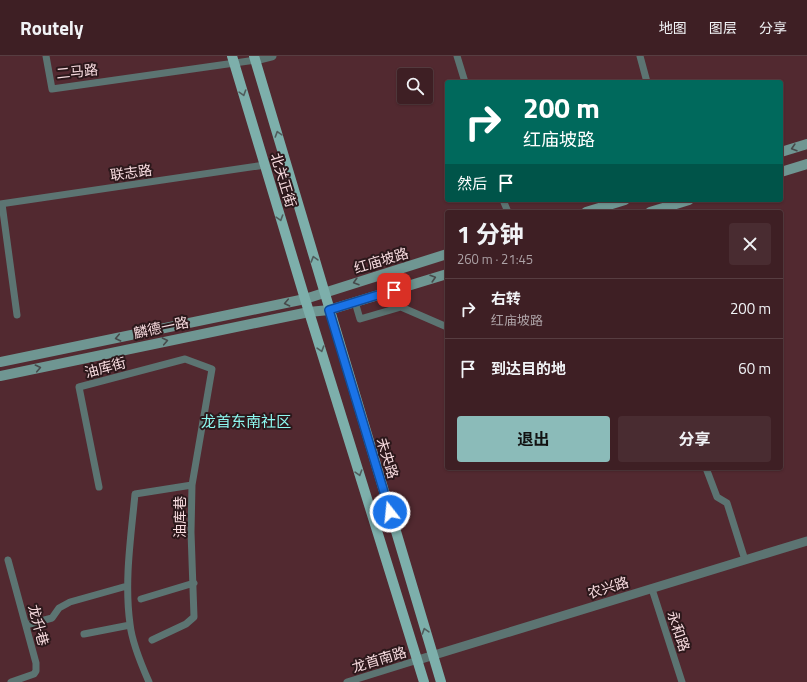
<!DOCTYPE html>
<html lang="zh">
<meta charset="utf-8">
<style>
:root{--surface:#3e1f24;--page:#492c31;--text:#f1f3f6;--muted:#ada2a6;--line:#573d41;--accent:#8bbbb9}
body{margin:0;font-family:"Titillium Web","Noto Sans SC",sans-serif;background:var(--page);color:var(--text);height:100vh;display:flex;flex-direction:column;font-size:15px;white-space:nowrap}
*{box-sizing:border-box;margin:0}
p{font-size:13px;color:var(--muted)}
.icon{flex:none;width:22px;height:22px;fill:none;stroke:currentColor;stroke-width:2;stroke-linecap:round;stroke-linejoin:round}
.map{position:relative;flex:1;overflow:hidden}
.sheet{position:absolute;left:445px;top:154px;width:338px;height:260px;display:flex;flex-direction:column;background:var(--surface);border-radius:4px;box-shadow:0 1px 3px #0004,0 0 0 1px var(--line)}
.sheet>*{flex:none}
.top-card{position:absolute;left:445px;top:24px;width:338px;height:122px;border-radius:4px;box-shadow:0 1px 3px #0004,0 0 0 1px var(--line);background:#00695c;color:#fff;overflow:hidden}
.controls{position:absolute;left:397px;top:12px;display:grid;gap:8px}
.controls a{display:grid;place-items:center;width:36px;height:36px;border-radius:4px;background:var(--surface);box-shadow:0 1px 3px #0004,0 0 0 1px var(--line);font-size:20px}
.pin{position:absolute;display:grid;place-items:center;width:34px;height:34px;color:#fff;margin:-17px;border-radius:8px;box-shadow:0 2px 6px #0006}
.me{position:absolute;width:44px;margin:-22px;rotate:344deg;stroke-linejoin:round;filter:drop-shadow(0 0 3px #0008)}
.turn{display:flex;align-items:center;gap:14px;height:84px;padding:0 12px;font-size:18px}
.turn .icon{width:52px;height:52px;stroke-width:2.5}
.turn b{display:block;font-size:28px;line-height:34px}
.then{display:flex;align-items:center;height:38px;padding:0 12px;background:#0003;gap:8px;font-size:15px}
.round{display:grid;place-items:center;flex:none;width:42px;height:42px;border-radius:4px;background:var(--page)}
.overview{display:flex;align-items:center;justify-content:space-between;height:68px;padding:0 12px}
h1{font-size:24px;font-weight:700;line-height:30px}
.button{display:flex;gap:8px;margin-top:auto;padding:8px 12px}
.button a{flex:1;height:46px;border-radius:4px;background:var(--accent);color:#111;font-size:16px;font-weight:700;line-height:46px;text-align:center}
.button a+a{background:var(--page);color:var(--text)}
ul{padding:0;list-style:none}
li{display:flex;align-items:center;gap:12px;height:60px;padding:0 12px;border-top:1px solid var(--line)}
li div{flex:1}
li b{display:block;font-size:15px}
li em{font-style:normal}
header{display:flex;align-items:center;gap:24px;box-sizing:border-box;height:56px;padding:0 20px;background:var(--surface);border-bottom:1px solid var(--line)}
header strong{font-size:19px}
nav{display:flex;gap:22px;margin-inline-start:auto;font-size:14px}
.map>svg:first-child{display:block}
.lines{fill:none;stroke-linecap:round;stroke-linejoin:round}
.minor{stroke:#5c7472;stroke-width:7}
.tertiary{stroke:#5c7472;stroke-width:9}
.secondary{stroke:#6f9692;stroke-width:10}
.primary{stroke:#7dafab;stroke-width:10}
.oneway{stroke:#505c5c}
.oneway2{stroke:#474a4b}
.route-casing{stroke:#114b97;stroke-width:10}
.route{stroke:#1a73e8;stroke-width:7}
.labels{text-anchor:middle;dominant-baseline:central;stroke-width:4;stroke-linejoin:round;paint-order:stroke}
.street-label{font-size:14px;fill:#f7dbdf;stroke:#2c181b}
.neighbourhood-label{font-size:15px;fill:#8ef9f1;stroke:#2c181b}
</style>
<header>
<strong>Routely</strong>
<nav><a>地图</a><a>图层</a><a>分享</a></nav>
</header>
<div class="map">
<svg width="807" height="626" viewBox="0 0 807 626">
<rect width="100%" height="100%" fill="#522930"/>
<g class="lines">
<path class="minor" d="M46 0 52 33 256 4
M457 0 465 26
M640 0 647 26
M503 144 508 156
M0 148 265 109
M2 148 17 259
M355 246 360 263 401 251 447 271
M706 412 717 441 727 447 745 504
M99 431 79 331 185 303 212 313 192 429 191 476 194 561 186 568 152 584
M8 504 36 607V615L34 618 11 626
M652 533 682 626
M141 543 194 527
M26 569 52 562 59 552 70 546 127 530
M84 578 130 569
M149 626C141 608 132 587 130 568 124 525 131 481 135 438L192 429
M347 626 418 604"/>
<path class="tertiary" d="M256 4 272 0
M418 604 807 485"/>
<path class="secondary" d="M781 96 807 88
M781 116 807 108
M586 156 625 144
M650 156 689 144
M0 306 305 243 447 198
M0 320 309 256 329 254 447 218"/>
<path class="primary" d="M232 0 305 243 424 626
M254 0 441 626"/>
</g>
<defs><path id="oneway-chevron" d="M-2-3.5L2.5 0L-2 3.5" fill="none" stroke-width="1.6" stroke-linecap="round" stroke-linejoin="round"/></defs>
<g class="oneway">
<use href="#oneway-chevron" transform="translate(243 37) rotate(73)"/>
<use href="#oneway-chevron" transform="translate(278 78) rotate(-107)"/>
<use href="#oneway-chevron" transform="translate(280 162) rotate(73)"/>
<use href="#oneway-chevron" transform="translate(314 203) rotate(-106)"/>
<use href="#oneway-chevron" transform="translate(321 293) rotate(73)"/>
<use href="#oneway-chevron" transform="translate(359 417) rotate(73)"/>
<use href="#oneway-chevron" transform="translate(425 575) rotate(-107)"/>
</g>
<g class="oneway2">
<use href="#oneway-chevron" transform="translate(794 92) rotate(163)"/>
<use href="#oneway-chevron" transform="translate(433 222) rotate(-17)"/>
<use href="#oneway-chevron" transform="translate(356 226) rotate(163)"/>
<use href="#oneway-chevron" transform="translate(287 247) rotate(168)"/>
<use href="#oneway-chevron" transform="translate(118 282) rotate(168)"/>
<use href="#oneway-chevron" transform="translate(165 285) rotate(-11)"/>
<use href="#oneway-chevron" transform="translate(38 312) rotate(-12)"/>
</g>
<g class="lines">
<g class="route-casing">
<path id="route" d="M390 456 329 254 394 234"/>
</g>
<use href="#route" class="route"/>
</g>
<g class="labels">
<g class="street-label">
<text transform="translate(77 15) rotate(-6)">二马路</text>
<text transform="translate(131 116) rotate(-8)">联志路</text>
<text transform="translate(284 124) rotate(73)">北关正街</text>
<text transform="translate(381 204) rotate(-17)">红庙坡路</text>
<text transform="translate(161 271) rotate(-12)">麟德一路</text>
<text transform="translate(105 311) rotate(-15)">油库街</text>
<text transform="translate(388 402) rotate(73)">未央路</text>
<text transform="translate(179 461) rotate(-90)">油库巷</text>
<text transform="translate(608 531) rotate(-17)">农兴路</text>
<text transform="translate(39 569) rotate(75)">龙升巷</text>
<text transform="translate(679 575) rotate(72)">永和路</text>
<text transform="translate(379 603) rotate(-17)">龙首南路</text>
</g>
<g class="neighbourhood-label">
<text x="246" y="365">龙首东南社区</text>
</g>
</g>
</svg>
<div class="controls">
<a><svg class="icon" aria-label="search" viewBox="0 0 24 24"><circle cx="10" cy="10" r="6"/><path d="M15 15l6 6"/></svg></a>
</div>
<div class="pin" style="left:394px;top:234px;background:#d93025"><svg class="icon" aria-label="arrive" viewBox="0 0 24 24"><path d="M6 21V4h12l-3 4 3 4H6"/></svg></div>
<svg class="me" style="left:390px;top:456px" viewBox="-20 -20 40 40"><circle r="17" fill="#1a73e8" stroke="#fff" stroke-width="3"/><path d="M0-11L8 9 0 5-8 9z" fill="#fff"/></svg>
<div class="top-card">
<div class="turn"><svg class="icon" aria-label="right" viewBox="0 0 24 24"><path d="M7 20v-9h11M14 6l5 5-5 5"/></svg><div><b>200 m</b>红庙坡路</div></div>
<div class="then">然后<svg class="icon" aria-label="arrive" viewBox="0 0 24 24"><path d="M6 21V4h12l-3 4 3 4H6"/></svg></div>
</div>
<section class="sheet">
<div class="overview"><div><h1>1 分钟</h1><p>260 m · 21:45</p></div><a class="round"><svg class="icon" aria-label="close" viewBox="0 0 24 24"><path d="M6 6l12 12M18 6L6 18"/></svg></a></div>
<ul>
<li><svg class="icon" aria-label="right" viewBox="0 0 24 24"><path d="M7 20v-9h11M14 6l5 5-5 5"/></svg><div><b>右转</b><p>红庙坡路</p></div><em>200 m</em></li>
<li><svg class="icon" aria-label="arrive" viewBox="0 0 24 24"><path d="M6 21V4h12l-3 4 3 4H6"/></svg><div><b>到达目的地</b></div><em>60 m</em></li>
</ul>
<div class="button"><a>退出</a><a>分享</a></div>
</section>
</div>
